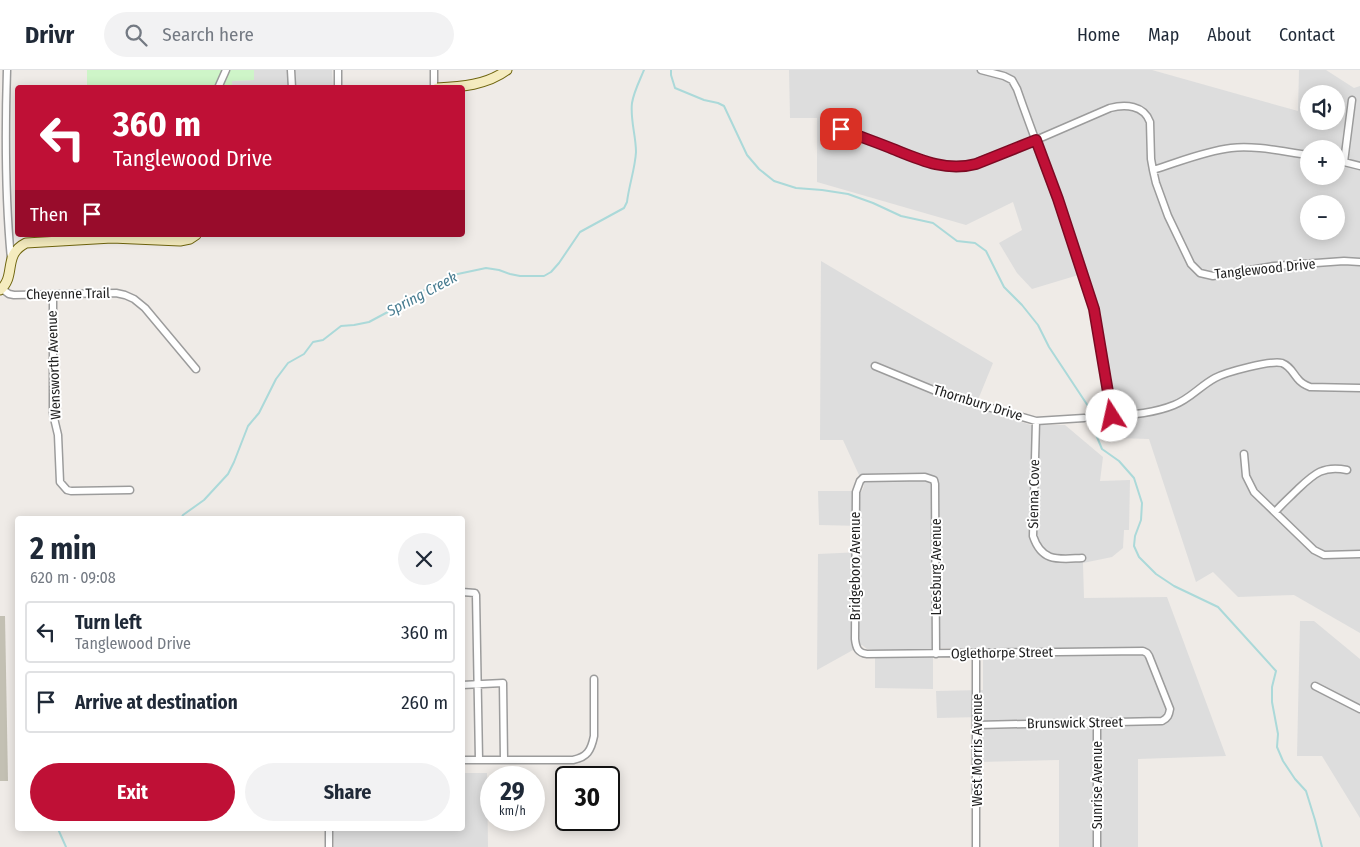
<!DOCTYPE html>
<meta charset="utf-8">
<style>
:root{--surface:#fff;--page:#f2f2f3;--text:#1f2937;--muted:#747a83;--line:#e0e1e3;--accent:#bf1036}
body{margin:0;font-family:"Fira Sans Condensed",sans-serif;background:var(--page);color:var(--text);height:100vh;display:flex;flex-direction:column;font-size:19px;white-space:nowrap}
*{box-sizing:border-box;margin:0}
p{font-size:16px;color:var(--muted)}
.icon{flex:none;width:28px;height:28px;fill:none;stroke:currentColor;stroke-width:2;stroke-linecap:round;stroke-linejoin:round}
.map{position:relative;flex:1;overflow:hidden}
.side{position:absolute;left:15px;top:446px;width:450px;height:315px;display:flex;flex-direction:column;background:var(--surface);border-radius:5px;box-shadow:0 2px 12px #0003}
.side>*{flex:none}
.banner{position:absolute;left:15px;top:15px;width:450px;height:152px;border-radius:5px;box-shadow:0 2px 12px #0003;background:#bf1036;color:#fff;overflow:hidden}
.tools{position:absolute;left:1300px;top:15px;display:grid;gap:10px}
.tools a{display:grid;place-items:center;width:45px;height:45px;border-radius:50%;background:var(--surface);box-shadow:0 2px 12px #0003;font-size:25px}
.speed{position:absolute;left:480px;top:696px;display:flex;gap:10px;font-size:25px;font-weight:700;text-align:center}
.speed>*{display:grid;place-content:center;width:65px;height:65px;border-radius:50%;background:var(--surface);box-shadow:0 2px 12px #0003;line-height:1}
.speed small{font-size:12px;font-weight:400}
.speed .limit{border:2px solid #111;border-radius:8px;background:#fff;color:#111}
.pin{position:absolute;display:grid;place-items:center;width:42px;height:42px;color:#fff;margin:-21px;border-radius:10px;box-shadow:0 2px 8px #0006}
.me{position:absolute;width:55px;margin:-28px;rotate:350deg;stroke-linejoin:round;filter:drop-shadow(0 0 4px #0008)}
.turn{display:flex;align-items:center;gap:18px;height:105px;padding:0 15px;font-size:22px}
.turn .icon{width:65px;height:65px;stroke-width:2.5}
.turn b{display:block;font-size:35px;line-height:42px}
.then{display:flex;align-items:center;height:48px;padding:0 15px;background:#0003;gap:10px;font-size:19px}
.round{display:grid;place-items:center;flex:none;width:52px;height:52px;border-radius:26px;background:var(--page)}
.overview{display:flex;align-items:center;justify-content:space-between;height:85px;padding:0 15px}
h1{font-size:30px;font-weight:700;line-height:38px}
.button{display:flex;gap:10px;margin-top:auto;padding:10px 15px}
.button a{flex:1;height:58px;border-radius:30px;background:var(--accent);color:#fff;font-size:20px;font-weight:700;line-height:58px;text-align:center}
.button a+a{background:var(--page);color:var(--text)}
ul{padding:0;list-style:none}
li{display:flex;align-items:center;gap:15px;height:62px;margin:0 10px 8px;padding:0 5px;border:2px solid var(--line);border-radius:5px}
li div{flex:1}
li b{display:block;font-size:19px}
li em{font-style:normal}
header{display:flex;align-items:center;gap:30px;box-sizing:border-box;height:70px;padding:0 25px;background:var(--surface);border-bottom:1px solid var(--line)}
header strong{font-size:24px}
nav{display:flex;gap:28px;margin-inline-start:auto;font-size:18px}
.search{width:350px;height:45px;background:var(--page);display:flex;align-items:center;gap:12px;box-sizing:border-box;padding:0 18px;border-radius:28px;color:var(--muted);font-size:19px}
.map>svg:first-child{display:block}
.residential{fill:#ddd;fill-rule:evenodd}
.construction{fill:#c3c0b3}
.park{fill:#cef5c8}
.lines{fill:none;stroke-linecap:round;stroke-linejoin:round}
.stream{stroke:#abd9d9;stroke-width:2}
.street-tunnel{stroke:#c5c2bf;stroke-width:6;stroke-dasharray:6 3;stroke-linecap:butt}
.street-casing{stroke:#9c9c9c;stroke-width:9}
.secondary-casing{stroke:#6f650e;stroke-width:11}
.street{stroke:#fff;stroke-width:6}
.secondary{stroke:#f5ecbf;stroke-width:9}
.route-casing{stroke:#7c0a23;stroke-width:12}
.route{stroke:#bf1036;stroke-width:9}
.labels{text-anchor:middle;dominant-baseline:central;stroke-width:4;stroke-linejoin:round;paint-order:stroke}
.street-label{font-size:14px;fill:#1f1f1f;stroke:#fff}
.water-label{font-size:15px;font-style:italic;fill:#497d91;stroke:#fff}
</style>
<header>
<strong>Drivr</strong>
<div class="search"><svg class="icon" aria-label="search" viewBox="0 0 24 24"><circle cx="10" cy="10" r="6"/><path d="M15 15l6 6"/></svg>Search here</div>
<nav><a>Home</a><a>Map</a><a>About</a><a>Contact</a></nav>
</header>
<div class="map">
<svg width="1360" height="777" viewBox="0 0 1360 777">
<rect width="100%" height="100%" fill="#efebe7"/>
<path class="residential" d="M254 0H332L333 17 232 18V11L254 10Z
M789 0H1152L1298 41 1299 0H1326L1354 18 1360 16V563L1294 525 1238 527 1213 502 1196 512 1149 369 1117 368 1100 250 1096 233 1085 203 1032 219 1017 203 999 173 1022 160 1013 132 966 155 817 112V48H790ZM1309 24H1336V51H1309ZM1309 79H1336V106H1309ZM1309 134H1336V161H1309Z
M821 191 993 293 975 337 1031 355H1065L1103 387 1100 411 1130 410 1129 460H1124L1123 478 1112 487 1083 493 1084 528 1167 527 1226 686 1138 689V777H1059V690L980 692 982 647 937 648 936 621 983 620V578H933V619L875 618V580L867 579 862 575 817 600 818 484 861 482 862 456 819 455 818 421H862L864 416 843 370H820Z
M1300 551H1314L1360 589V748L1322 686H1297Z
M463 703H487L488 777H334L333 759H462Z"/>
<path class="construction" d="M0 546H5L8 711H0Z"/>
<path class="park" d="M87 0H254V10L232 11V18L87 17Z"/>
<g class="lines">
<path class="stream" d="M671 0V5L675 18 704 30 718 33 724 36 747 85 759 99 774 111 796 118 822 120 848 124 873 133 901 146 933 153 957 171 975 173 986 181 1004 217 1022 235 1038 255 1049 277 1088 336 1094 360 1102 379 1119 391 1134 408 1142 433 1141 450 1135 466 1134 476 1139 487 1156 504 1174 516 1218 537 1276 601 1272 617V632L1278 664 1277 677 1283 691 1295 709 1306 721 1315 750 1322 777
M181 449 183 445 204 430 228 404 234 392 248 356 259 343 276 309 288 293 304 284 313 272 323 270 341 256 354 255 369 252 399 236 429 217 453 205 486 198 499 200 510 204 520 206H544L551 202 559 193 580 162 624 138 627 132C629 115 635 99 636 82 636 66 630 49 632 33 634 21 640 10 644 0
M58 759 66 777"/>
<path class="street-tunnel" d="M1084 348 1103 347"/>
<g class="street-casing">
<path id="street" d="M7 0C5 63 5 126 11 189
M291 0 292 18
M981 0 1004 6 1012 10 1017 19 1023 36 1057 129 1094 239 1112 346
M218 18 226 0
M338 18V0
M434 18V0
M834 50 841 59 931 93 949 97 967 96 1036 70 1110 38C1125 34 1144 35 1150 52L1151 89 1153 100 1156 113 1168 146 1191 194 1200 203 1213 206 1274 196 1344 191 1360 192
M1336 90 1360 96
M1344 92 1352 30
M1153 100C1179 92 1205 81 1231 78 1255 75 1285 82 1309 85
M2 219 9 224 14 225 116 223 125 225 134 229 145 238 196 299
M53 225V344L58 365 60 412 67 420 71 421 130 420
M875 296 943 324 1036 351 1084 348
M1103 347C1126 345 1152 344 1174 335 1190 329 1200 316 1215 308 1226 302 1271 290 1282 293 1290 296 1292 302 1298 309 1301 313 1305 315 1310 317L1360 318
M1036 351 1033 466C1042 493 1059 489 1082 488
M1244 384 1246 406 1254 422 1314 480 1324 485 1360 484
M1275 442C1282 434 1290 427 1298 419 1314 404 1323 395 1347 400
M462 522 475 523 476 525 479 690H462
M936 584 935 414 934 410 925 407 863 408 860 411 856 422 855 569C856 578 858 583 867 584L1143 581 1147 583 1149 586 1170 639C1169 645 1168 648 1162 651L977 655
M462 615 503 613 504 690
M1315 616 1360 639
M1097 652V777
M479 690H573C587 687 591 681 594 666V609
M329 777V759
M976 777V584"/>
</g>
<g class="secondary-casing">
<path id="secondary" d="M437 18C461 17 487 15 507 0
M0 220C17 206 2 185 26 173L112 168 180 171 190 169 196 165"/>
</g>
<use href="#street" class="street"/>
<use href="#secondary" class="secondary"/>
</g>
<g class="lines">
<g class="route-casing">
<path id="route" d="M841 59C858 66 876 72 893 79 920 90 946 102 976 94L1036 70 1058 129 1094 239 1112 346"/>
</g>
<use href="#route" class="route"/>
</g>
<g class="labels">
<g class="street-label">
<text transform="translate(1265 199) rotate(-6)">Tanglewood Drive</text>
<text transform="translate(68 224) rotate(-1)">Cheyenne Trail</text>
<text transform="translate(54 295) rotate(-92)">Wensworth Avenue</text>
<text transform="translate(978 333) rotate(17)">Thornbury Drive</text>
<text transform="translate(1034 424) rotate(-89)">Sienna Cove</text>
<text transform="translate(855 496) rotate(-90)">Bridgeboro Avenue</text>
<text transform="translate(936 497) rotate(-90)">Leesburg Avenue</text>
<text transform="translate(1002 583) rotate(-1)">Oglethorpe Street</text>
<text transform="translate(1075 653) rotate(-1)">Brunswick Street</text>
<text transform="translate(977 680) rotate(-90)">West Morris Avenue</text>
<text transform="translate(1097 715) rotate(-90)">Sunrise Avenue</text>
</g>
<g class="water-label">
<text transform="translate(422 224) rotate(-28)">Spring Creek</text>
</g>
</g>
</svg>
<div class="tools">
<a><svg class="icon" aria-label="sound" viewBox="0 0 24 24"><path d="M4 9h4l5-4v14l-5-4H4zM17 9q2 3 0 6"/></svg></a>
<a>+</a>
<a>−</a>
</div>
<div class="speed"><div>29<small>km/h</small></div><div class="limit">30</div></div>
<div class="pin" style="left:841px;top:59px;background:#d93025"><svg class="icon" aria-label="arrive" viewBox="0 0 24 24"><path d="M6 21V4h12l-3 4 3 4H6"/></svg></div>
<svg class="me" style="left:1112px;top:346px" viewBox="-20 -20 40 40"><circle r="19" fill="#fff"/><path d="M0-13L10 11 0 6-10 11z" fill="#bf1036"/></svg>
<div class="banner">
<div class="turn"><svg class="icon" aria-label="left" viewBox="0 0 24 24"><path d="M17 20v-9H6M10 6l-5 5 5 5"/></svg><div><b>360 m</b>Tanglewood Drive</div></div>
<div class="then">Then<svg class="icon" aria-label="arrive" viewBox="0 0 24 24"><path d="M6 21V4h12l-3 4 3 4H6"/></svg></div>
</div>
<section class="side">
<div class="overview"><div><h1>2 min</h1><p>620 m · 09:08</p></div><a class="round"><svg class="icon" aria-label="close" viewBox="0 0 24 24"><path d="M6 6l12 12M18 6L6 18"/></svg></a></div>
<ul>
<li><svg class="icon" aria-label="left" viewBox="0 0 24 24"><path d="M17 20v-9H6M10 6l-5 5 5 5"/></svg><div><b>Turn left</b><p>Tanglewood Drive</p></div><em>360 m</em></li>
<li><svg class="icon" aria-label="arrive" viewBox="0 0 24 24"><path d="M6 21V4h12l-3 4 3 4H6"/></svg><div><b>Arrive at destination</b></div><em>260 m</em></li>
</ul>
<div class="button"><a>Exit</a><a>Share</a></div>
</section>
</div>
